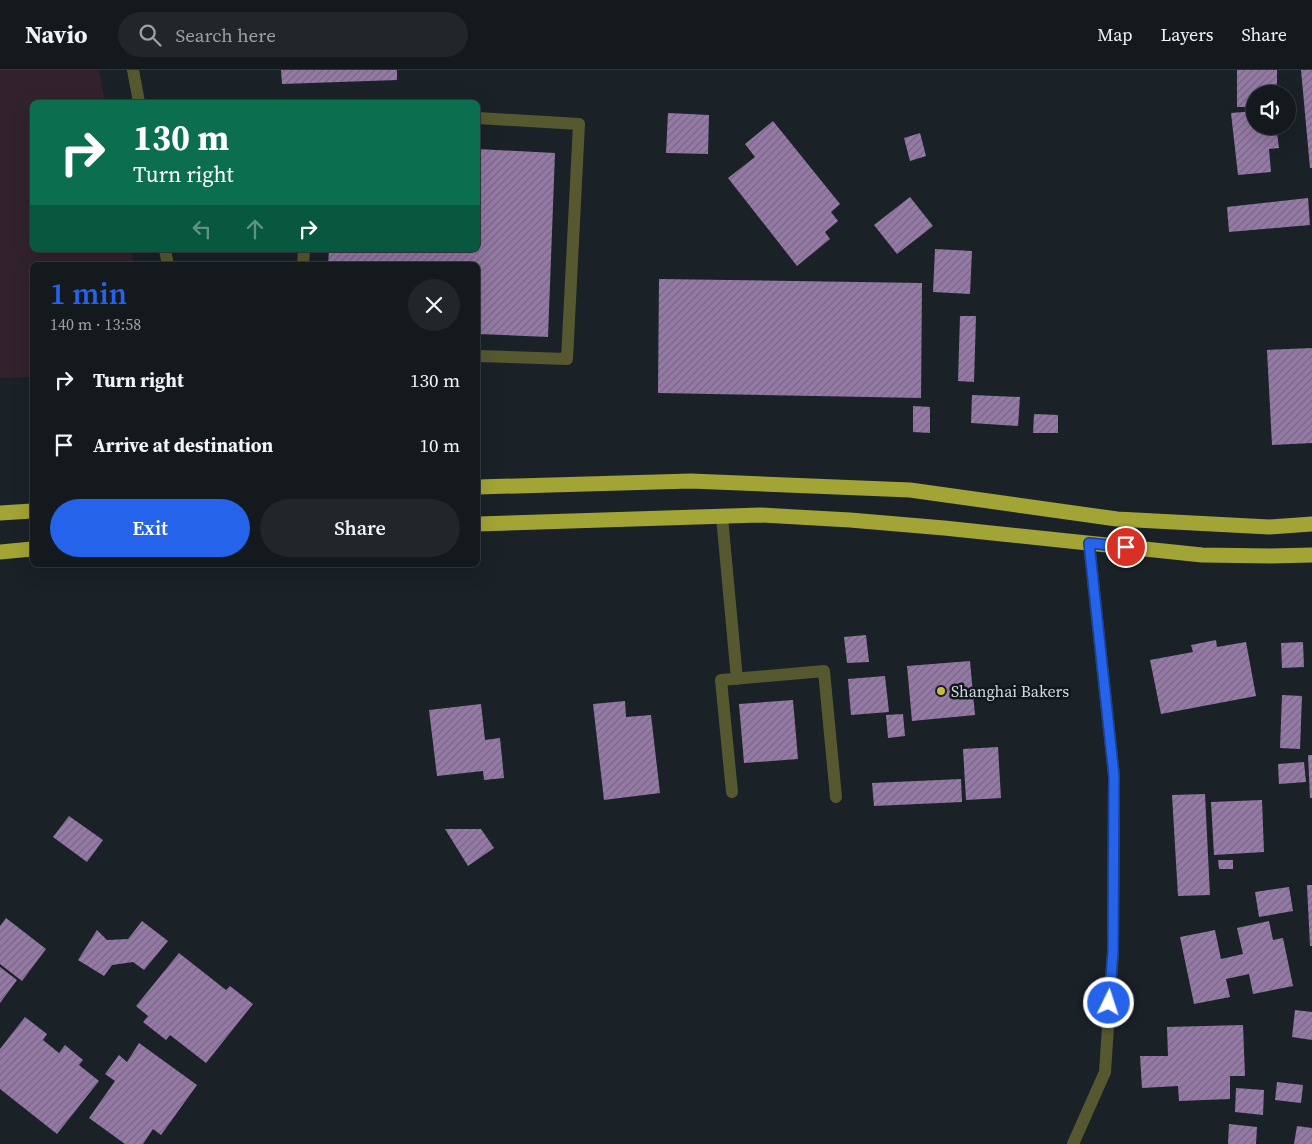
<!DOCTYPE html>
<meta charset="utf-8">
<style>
:root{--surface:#14191d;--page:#21262a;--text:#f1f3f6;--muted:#9da0a4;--line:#33383b;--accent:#2563eb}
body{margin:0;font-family:"Source Serif 4",serif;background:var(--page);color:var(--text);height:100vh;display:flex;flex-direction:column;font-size:19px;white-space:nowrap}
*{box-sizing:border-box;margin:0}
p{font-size:16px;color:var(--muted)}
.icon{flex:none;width:28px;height:28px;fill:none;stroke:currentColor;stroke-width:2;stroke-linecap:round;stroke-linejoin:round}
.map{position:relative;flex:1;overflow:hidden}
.details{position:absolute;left:30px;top:192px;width:450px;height:305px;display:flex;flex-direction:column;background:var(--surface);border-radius:8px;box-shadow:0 5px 20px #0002,0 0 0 1px var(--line)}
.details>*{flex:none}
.banner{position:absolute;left:30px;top:30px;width:450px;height:152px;border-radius:8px;box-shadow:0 5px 20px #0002,0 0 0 1px var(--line);background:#0b6e4f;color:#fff;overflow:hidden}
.controls{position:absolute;left:1246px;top:15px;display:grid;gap:10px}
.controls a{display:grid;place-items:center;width:50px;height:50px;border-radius:50%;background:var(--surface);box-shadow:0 5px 20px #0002,0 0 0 1px var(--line);font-size:25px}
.pin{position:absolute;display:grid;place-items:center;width:42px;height:42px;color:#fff;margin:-21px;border:2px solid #fff;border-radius:50%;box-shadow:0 1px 5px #0007}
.me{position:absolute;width:55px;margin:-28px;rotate:4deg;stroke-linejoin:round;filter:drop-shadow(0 0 4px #0008)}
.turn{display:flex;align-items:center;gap:18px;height:105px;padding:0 20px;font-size:22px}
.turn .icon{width:65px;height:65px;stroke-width:2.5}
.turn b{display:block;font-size:35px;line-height:42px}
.lanes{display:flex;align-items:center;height:48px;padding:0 20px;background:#0003;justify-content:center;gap:25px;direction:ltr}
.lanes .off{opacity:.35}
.round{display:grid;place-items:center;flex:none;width:52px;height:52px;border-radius:26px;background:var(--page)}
.headline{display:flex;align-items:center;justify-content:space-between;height:85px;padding:0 20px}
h1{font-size:30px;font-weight:600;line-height:38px;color:var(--accent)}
.button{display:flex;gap:10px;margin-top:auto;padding:10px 20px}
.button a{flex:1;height:58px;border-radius:30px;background:var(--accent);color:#fff;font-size:20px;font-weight:600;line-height:58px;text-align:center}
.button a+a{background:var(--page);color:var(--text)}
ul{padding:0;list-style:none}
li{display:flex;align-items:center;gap:15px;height:65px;padding:0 20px}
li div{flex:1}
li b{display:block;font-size:19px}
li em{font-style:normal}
header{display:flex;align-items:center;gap:30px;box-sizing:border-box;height:70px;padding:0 25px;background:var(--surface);border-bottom:1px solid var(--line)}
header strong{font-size:24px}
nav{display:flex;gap:28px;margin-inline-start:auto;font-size:18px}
.search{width:350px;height:45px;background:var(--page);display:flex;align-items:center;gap:12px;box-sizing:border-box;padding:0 18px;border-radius:28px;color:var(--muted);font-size:19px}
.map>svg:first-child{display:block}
.medical{fill:#31222c}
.building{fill:url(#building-hatch)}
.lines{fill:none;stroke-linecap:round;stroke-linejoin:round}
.minor{stroke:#565830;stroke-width:12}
.highway{stroke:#a2a435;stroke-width:15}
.route-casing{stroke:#184099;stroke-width:12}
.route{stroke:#2563eb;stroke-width:9}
.poi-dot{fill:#c3bd3f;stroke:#11181d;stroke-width:2}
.labels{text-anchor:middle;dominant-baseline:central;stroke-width:5;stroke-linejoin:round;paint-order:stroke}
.poi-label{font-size:16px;fill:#d4d9dd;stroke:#11181d;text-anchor:start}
</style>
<header>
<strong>Navio</strong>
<div class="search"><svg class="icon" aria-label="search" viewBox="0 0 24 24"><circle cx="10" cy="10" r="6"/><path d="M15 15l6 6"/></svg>Search here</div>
<nav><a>Map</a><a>Layers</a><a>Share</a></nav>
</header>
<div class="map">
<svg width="1312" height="1074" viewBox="0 0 1312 1074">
<defs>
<pattern id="building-hatch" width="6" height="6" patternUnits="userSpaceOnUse" patternTransform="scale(1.25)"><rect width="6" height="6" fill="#957aa6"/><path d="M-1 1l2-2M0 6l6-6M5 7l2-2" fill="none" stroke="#776683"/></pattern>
</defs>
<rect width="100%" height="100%" fill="#1a2127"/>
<path class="medical" d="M0 0H99L105 32H32V180H131L134 195H32V307L0 308Z"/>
<path class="building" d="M281 0H397V10L282 14Z
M1237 0H1277V23L1255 24V37H1237Z
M1301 0H1312V98H1310Z
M1255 41V56H1276L1279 78 1269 79 1271 102 1238 105 1231 43Z
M668 43 709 45 708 84 666 83Z
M773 51 840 134 831 142 838 151 825 162 830 169 797 196 728 108 755 87 745 74Z
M920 63 926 86 910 91 904 68Z
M478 79 555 83 548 267 478 264V195H328L329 180H478Z
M910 127 933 156 897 184 874 155Z
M1308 128 1310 155 1229 162 1227 137Z
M935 179 972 181 970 224 933 222Z
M659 209 922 213 921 328 658 323Z
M960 246H976L974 312 958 311Z
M1312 278V373L1272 375 1267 280Z
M972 325 1020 327 1018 356 971 353Z
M913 336 930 337V363L913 362Z
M1034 344 1058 345V363H1033Z
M866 565 869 592 847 593 844 567Z
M1216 570 1217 577 1246 572 1256 626 1161 644 1150 590 1193 582 1191 575Z
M1303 572 1304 597 1282 598 1281 573Z
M970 591 975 645 912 651 907 596Z
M885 606 889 642 851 645 848 609Z
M1282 625 1302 626 1300 679 1280 678Z
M793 630 798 689 744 693 739 634Z
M625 631 626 647 651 645 660 723 604 730 593 634Z
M481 634 485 670 500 668 504 708 484 710 483 701 437 706 429 640Z
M903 644 905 666 888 668 886 645Z
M998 677 1001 728 966 730 963 679Z
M1308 685H1312V728H1310Z
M1304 692 1306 712 1279 714 1278 694Z
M961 709 962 732 874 736 872 713Z
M1205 724 1210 825 1178 826 1172 725Z
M1262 730 1264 782 1214 785 1211 732Z
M69 746 103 770 87 792 53 767Z
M445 759H481L494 778 468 796Z
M1218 790H1233V799H1219Z
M1307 815H1312V876H1310Z
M1289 817 1293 841 1259 847 1255 822Z
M6 848 46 879 22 911 0 894V856Z
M142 851 168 871 144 900 133 892 112 895 104 906 78 890 97 860 107 870 128 869Z
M1269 851 1273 870 1283 868 1293 916 1253 924 1249 904 1226 909 1230 927 1194 934 1180 867 1215 860 1221 889 1243 884 1237 858Z
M179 883 226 920 230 916 253 934 206 993 170 965 166 970 143 952 148 946 136 936Z
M0 897 17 910 0 933Z
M1295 940 1312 942V970L1292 967Z
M25 947 47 964 43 970 59 983 65 975 83 990 79 995 99 1011 57 1064 0 1019V979Z
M1243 955 1245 1006H1230V1029L1179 1031 1178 1016 1142 1018 1140 986H1168L1167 957Z
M139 973 197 1015 161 1065 153 1059 143 1074H125L89 1048 115 1011 105 1004 119 985 127 992Z
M1277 1012 1303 1015 1301 1033 1275 1030Z
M1236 1018 1264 1020 1263 1045 1235 1042Z
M1229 1054 1257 1057 1256 1074H1228Z
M1297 1056 1312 1058V1074H1294Z"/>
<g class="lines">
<path class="minor" d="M133 0 139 32
M478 48 579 54 567 289 478 286
M165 180 168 195
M303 195 304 180
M722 447 737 609
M732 722 721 610 824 601 836 727
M1073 1074 1105 1002 1113 881 1114 706 1089 473"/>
<path class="highway" d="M478 417 691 411 910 420 1117 449 1269 457 1312 454
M0 443 32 441
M478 454 760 445 850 450 944 458 1202 485 1271 486 1312 485
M0 482 32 479"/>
</g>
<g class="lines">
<g class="route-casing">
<path id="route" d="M1109 933 1113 881 1114 706 1089 473 1126 477"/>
</g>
<use href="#route" class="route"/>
</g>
<circle class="poi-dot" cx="941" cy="621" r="5"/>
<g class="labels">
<g class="poi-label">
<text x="951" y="621">Shanghai Bakers</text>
</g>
</g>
</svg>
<div class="controls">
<a><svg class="icon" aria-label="sound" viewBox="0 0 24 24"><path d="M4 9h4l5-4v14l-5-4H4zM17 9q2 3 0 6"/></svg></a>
</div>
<div class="pin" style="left:1126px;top:477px;background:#d93025"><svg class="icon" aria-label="arrive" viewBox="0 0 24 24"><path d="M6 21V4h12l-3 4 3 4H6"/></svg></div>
<svg class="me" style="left:1109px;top:933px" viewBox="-20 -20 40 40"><circle r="17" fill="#2563eb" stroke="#fff" stroke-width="3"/><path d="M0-11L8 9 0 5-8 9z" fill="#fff"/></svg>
<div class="banner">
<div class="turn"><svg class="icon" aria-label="right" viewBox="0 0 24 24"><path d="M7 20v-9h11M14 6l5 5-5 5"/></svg><div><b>130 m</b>Turn right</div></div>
<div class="lanes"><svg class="icon off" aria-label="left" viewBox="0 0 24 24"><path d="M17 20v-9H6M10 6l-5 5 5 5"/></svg><svg class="icon off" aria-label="ahead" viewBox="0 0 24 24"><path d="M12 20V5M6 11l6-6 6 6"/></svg><svg class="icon" aria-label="right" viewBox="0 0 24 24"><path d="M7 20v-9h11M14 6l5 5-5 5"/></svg></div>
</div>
<section class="details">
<div class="headline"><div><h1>1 min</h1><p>140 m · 13:58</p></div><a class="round"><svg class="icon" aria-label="close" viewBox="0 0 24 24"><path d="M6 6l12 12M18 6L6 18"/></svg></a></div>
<ul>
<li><svg class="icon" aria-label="right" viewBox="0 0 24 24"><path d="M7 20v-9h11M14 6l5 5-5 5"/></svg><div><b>Turn right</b></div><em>130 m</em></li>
<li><svg class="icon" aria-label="arrive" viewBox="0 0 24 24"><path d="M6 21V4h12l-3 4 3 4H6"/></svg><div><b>Arrive at destination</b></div><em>10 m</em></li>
</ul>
<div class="button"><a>Exit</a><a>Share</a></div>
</section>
</div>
